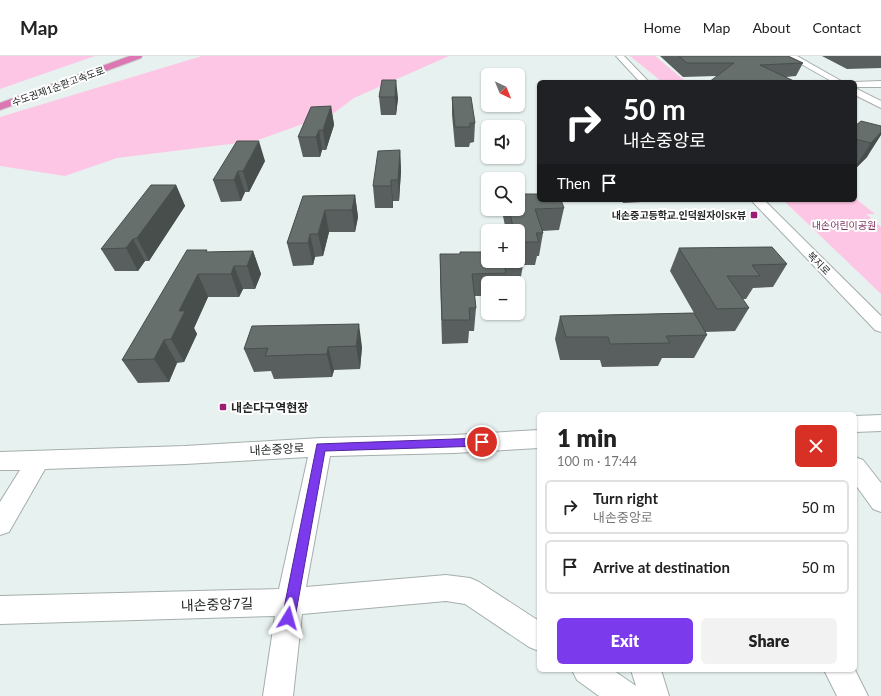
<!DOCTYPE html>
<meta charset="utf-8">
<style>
:root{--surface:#fff;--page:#f2f2f2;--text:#222;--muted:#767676;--line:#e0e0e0;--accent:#7c3aed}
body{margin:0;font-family:Lato,"Noto Sans KR",sans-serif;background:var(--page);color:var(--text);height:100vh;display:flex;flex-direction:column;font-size:15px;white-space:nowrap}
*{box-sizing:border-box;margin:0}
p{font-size:13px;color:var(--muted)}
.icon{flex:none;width:22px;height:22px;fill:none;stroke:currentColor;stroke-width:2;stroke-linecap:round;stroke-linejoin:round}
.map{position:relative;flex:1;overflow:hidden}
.details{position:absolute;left:537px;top:356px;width:320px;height:260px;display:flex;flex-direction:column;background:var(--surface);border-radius:6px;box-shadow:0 1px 3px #0004}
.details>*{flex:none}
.hud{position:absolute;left:537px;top:24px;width:320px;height:122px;border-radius:6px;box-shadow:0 1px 3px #0004;background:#202124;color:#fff;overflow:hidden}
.needle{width:26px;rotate:137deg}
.controls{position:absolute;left:481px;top:12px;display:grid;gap:8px}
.controls a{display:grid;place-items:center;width:44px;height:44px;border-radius:6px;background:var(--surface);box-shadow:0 1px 3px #0004;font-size:20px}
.pin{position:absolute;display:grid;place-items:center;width:34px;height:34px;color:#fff;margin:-17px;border:2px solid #fff;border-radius:50%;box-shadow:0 1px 4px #0007}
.me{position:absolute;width:44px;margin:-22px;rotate:8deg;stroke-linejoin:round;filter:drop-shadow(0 0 3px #0008)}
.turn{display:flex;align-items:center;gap:14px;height:84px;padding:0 20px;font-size:18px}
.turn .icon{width:52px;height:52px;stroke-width:2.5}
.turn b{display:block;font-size:28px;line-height:34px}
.then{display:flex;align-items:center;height:38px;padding:0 20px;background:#0003;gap:8px;font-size:15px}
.round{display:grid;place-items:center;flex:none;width:42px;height:42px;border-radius:6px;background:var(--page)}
.summary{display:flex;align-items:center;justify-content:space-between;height:68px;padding:0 20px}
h1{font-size:24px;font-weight:800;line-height:30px}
.button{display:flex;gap:8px;margin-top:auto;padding:8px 20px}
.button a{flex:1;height:46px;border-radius:6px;background:var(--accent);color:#fff;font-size:16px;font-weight:800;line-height:46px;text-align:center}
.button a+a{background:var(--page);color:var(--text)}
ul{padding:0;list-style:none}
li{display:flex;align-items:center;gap:12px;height:54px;margin:0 8px 6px;padding:0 12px;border:2px solid var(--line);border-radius:6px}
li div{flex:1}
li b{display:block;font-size:15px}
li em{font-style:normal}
header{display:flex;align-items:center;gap:24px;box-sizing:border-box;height:56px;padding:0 20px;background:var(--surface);border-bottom:1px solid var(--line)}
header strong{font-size:19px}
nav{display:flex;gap:22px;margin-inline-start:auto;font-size:14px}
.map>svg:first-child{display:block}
.green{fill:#fec6e5}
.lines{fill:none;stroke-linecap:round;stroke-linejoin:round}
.minor-casing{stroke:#a5aead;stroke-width:2}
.highway-casing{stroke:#cacbcb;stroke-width:2}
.minor{fill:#fff;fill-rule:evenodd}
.highway{fill:#dd77b4;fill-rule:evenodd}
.wall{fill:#595f5e}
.shaded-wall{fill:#484e4c}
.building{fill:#676f6d;stroke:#484e4c}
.route{fill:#7c3aed;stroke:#51269a}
.poi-dot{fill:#9c1e74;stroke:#fff;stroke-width:1.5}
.labels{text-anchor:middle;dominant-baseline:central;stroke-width:4;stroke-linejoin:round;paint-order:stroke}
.far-street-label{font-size:10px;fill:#242727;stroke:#fff}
.far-poi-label{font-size:10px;font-weight:bold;fill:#242727;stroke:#fff;text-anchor:end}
.far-park-label{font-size:10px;fill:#7e3462;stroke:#fff}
.poi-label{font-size:12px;font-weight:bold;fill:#242727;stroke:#fff;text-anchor:start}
.street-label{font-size:12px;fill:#242727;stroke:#fff}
.near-street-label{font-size:14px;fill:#242727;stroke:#fff}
</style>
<header>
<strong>Map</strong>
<nav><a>Home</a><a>Map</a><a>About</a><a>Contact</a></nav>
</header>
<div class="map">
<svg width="881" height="640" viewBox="0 0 881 640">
<rect width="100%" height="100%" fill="#e7f1ef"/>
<path class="green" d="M0 0H95L0 33Z
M202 0H449L354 42 334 57 255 85 117 102 65 120 0 110V61Z
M630 0H655L685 25H661Z
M855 142 875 158H866L881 171V238L783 144H855Z"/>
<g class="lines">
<g class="minor-casing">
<path id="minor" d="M616 0H624L649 26H640Z
M787 0H797L843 26H833Z
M881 25V31H855V26H853Z
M855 32 881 45V52L855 39Z
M751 144H764L881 260V276L875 274Z
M881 359V375L855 376V360Z
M539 374V392L454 397 330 400 306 531 446 519 470 522 479 526 539 565V595L529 591 465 548 446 545 302 558 293 640H263L275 560 0 568V540L279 533 308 401 185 408 45 413 9 476 0 479V446L20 414H0V396L185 390 321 382 454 379Z
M855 401 863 404 881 427V456L873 453 855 428Z
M572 614H613L636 630 631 614H661L669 640H599L577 624Z
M824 614H855L868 640H837Z"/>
</g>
<g class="highway-casing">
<path id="highway" d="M130 0H142L141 2 0 54V47Z"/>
</g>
<use href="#minor" class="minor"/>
<use href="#highway" class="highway"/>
</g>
<path class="wall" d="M660 0H788L803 7 796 20 786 21 716 20 683 21Z
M822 0H881V12L847 13Z
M382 24 398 42 396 59H381L379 41Z
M452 41 475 67 474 86 470 87 469 91H455L452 59Z
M494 49H514L513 55H496Z
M331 50 334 69 326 94H322L320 101H303L298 81Z
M855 70H881L867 101 855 113Z
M400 94 401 115 399 145H393V152H375L373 130Z
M265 105 249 136H245L241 145 221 146 213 124Z
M176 129 185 150 149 205H145L138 215H115L101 193Z
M355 139 358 161 355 176H329L323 200 315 201 313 209 293 210 287 187 303 140Z
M622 144H643L642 146 623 147Z
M564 152 559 174 542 175 543 177 539 200H537L535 209H523L519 232H518V227H488V240H475L476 252 474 275H469L468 287 442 288 440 221V198L518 205V175H506L503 160 504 153Z
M679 192 787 208 773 231 753 232 746 243H742L749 252 735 275 705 276 707 279 694 302H662L658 310 602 311 600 304H560L555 283 560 260 694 257 670 215Z
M253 195 261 218 255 233H243L239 241H208L194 272 197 278 184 306 177 307 169 326 138 327 122 304 208 196Z
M252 270 362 291 360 313 334 314 332 321 274 323 271 315 254 316 244 293Z"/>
<path class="shaded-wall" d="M396 24 398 42 396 59 395 41Z
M331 50 334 69 326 94 323 74Z
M319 74 322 94 320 101 316 81Z
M881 76V79L867 101 855 113V111L871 87Z
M259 85 265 105 249 136 243 115Z
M400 94 401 115 399 145 398 124Z
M238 115 245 136 241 145 234 124Z
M391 124 393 145V152L391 130Z
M176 129 185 150 149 205 137 182Z
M355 139 358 161 355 176 352 154Z
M325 154 329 176 323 200 318 178Z
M310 178 315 201 313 209 308 187Z
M133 183 145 205 138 215 126 192Z
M253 195 261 218 255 233 247 210Z
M234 210 243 233 239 241 231 218Z
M198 218 208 241 194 272 197 278 184 306 171 283 179 255Z
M359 268 362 291 360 313 356 290Z
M164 284 177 307 169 326 154 303Z
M328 291 334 314 332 321 327 298Z"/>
<path class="building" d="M679 0H788L803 7 760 9 796 26H709L734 7H687Z
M382 24H396L395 41H379Z
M452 41H471L475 67H470V71H455Z
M331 50 323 74H319L316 81H298L311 51Z
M861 65 881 70V76L871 87 855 83V70Z
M237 85H259L243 115H238L234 124H213Z
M400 94 398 124H391V130H373L378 95Z
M151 129H176L137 182 133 183 126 192 101 193Z
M518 138H539V144H561L564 152 535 153 543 177H536L539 186H518V175H514L509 153H518Z
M355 139 352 154H325L318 178H310L308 187H287L303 140Z
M772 191 787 208 752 209 760 220H727L749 252 717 253 679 192Z
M187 194H207L206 196 253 195 247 210H234L231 218H198L179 255H185L171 283 164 284 154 303 122 304Z
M460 196H488V205H518V196H519L523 209H504L506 217 472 218 476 252H469L470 264H442L440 198H460Z
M694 257 707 279 666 280 670 287 610 288 608 281H566L560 260Z
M359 268 356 290 328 291 327 298 265 300 268 292 244 293 252 270Z"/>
<path class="route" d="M482 382 486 383 487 386 486 389 482 390 325 395 295 562 293 566 288 568 284 566 282 562 317 388Z"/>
<g class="poi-dot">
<rect x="750" y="155" width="8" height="8" rx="2"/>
<rect x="219" y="347" width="8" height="8" rx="2"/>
</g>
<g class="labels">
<g class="far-street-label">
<text transform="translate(58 30) rotate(-20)">수도권제1순환고속도로</text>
<text transform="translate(819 207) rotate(45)">복지로</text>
</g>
<g class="far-poi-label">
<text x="746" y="159">내손중고등학교.인덕원자이SK뷰</text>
</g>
<g class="far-park-label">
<text x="844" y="169">내손어린이공원</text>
</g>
<g class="poi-label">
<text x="231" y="351">내손다구역현장</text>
</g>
<g class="street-label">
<text transform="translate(277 393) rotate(-3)">내손중앙로</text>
</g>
<g class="near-street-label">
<text transform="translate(217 548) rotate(-2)">내손중앙7길</text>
</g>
</g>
</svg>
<div class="controls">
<a><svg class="needle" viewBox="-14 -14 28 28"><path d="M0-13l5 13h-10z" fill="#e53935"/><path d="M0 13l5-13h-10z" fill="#767676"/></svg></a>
<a><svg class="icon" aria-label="sound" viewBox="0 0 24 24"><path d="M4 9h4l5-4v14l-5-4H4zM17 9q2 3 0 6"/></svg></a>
<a><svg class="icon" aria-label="search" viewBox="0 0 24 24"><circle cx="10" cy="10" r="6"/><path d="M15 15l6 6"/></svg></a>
<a>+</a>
<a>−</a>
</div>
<div class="pin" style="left:482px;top:386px;background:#d93025"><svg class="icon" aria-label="arrive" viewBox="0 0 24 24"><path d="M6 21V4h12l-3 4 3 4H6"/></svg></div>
<svg class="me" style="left:288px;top:562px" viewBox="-20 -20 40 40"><path d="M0-17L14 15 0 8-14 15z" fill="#7c3aed" stroke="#fff" stroke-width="4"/></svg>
<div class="hud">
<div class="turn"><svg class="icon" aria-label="right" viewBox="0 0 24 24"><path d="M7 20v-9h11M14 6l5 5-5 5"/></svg><div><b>50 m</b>내손중앙로</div></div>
<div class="then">Then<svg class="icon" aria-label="arrive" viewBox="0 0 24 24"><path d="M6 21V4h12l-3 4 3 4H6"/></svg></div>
</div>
<section class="details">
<div class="summary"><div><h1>1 min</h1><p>100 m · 17:44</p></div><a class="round" style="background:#d93025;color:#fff"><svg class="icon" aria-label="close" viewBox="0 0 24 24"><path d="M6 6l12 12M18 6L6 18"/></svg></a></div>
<ul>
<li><svg class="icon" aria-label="right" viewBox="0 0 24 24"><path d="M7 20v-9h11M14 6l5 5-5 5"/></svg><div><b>Turn right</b><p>내손중앙로</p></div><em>50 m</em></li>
<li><svg class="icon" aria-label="arrive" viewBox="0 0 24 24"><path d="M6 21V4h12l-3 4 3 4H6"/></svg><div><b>Arrive at destination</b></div><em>50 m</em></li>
</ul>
<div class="button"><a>Exit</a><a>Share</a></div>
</section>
</div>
